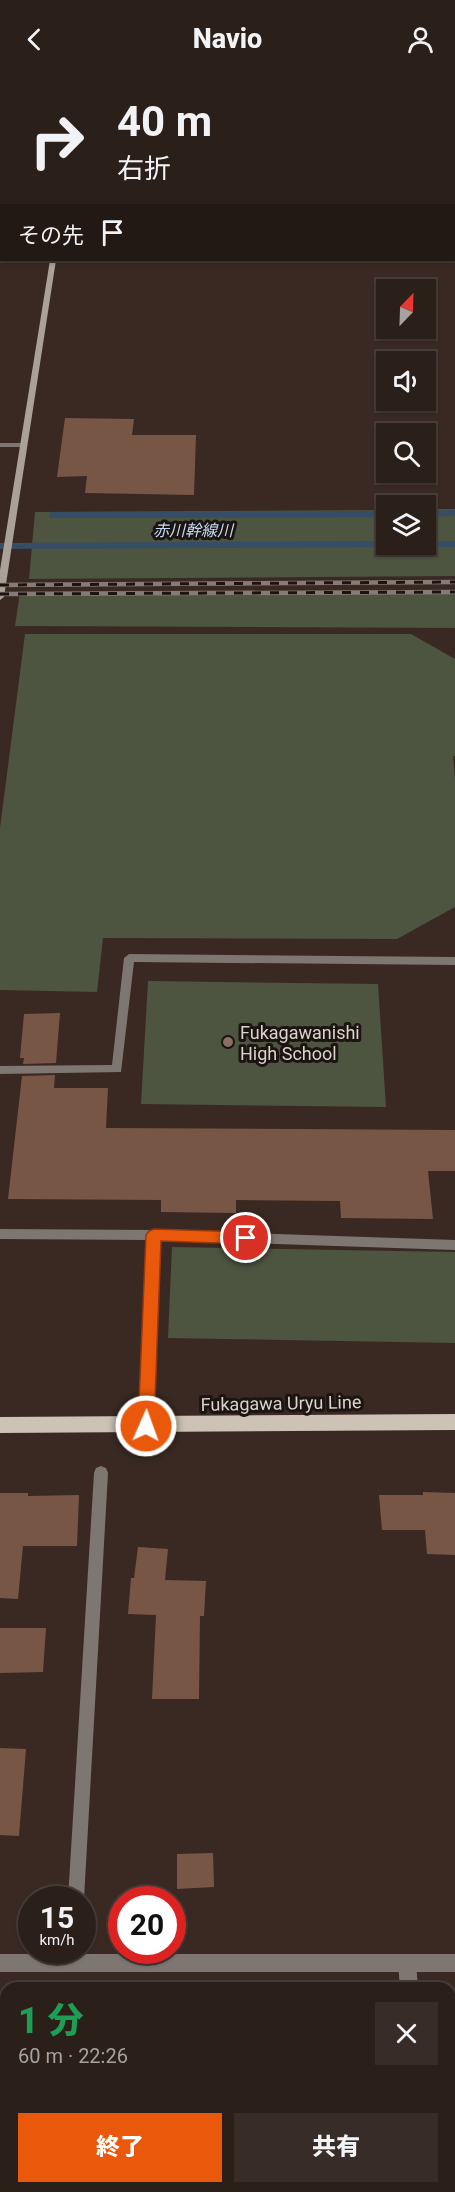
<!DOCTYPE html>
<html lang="ja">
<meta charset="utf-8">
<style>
:root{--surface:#2b1f1a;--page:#372c27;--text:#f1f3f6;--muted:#a6a2a2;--line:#473d39;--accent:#ea580c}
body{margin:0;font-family:Roboto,"Noto Sans JP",sans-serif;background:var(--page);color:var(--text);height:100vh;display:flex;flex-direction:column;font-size:22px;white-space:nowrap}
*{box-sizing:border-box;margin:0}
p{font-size:20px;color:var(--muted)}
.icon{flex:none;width:33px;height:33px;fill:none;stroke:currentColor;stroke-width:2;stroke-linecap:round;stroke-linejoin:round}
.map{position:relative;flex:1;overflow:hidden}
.side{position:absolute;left:0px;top:1904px;width:456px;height:212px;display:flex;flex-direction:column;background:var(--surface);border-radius:18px 18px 0 0;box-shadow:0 2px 4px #0004,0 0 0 2px var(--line)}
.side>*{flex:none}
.hud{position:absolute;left:0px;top:0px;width:456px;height:183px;box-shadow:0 2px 4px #0004,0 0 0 2px var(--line);background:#2b1f1a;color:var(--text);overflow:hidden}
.needle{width:39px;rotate:23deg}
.fabs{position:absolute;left:376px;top:201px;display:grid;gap:12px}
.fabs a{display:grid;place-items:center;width:60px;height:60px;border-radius:0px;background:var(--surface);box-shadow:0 2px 4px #0004,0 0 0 2px var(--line);font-size:30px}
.speed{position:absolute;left:18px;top:1808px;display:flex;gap:12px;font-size:30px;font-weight:700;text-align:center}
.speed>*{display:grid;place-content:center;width:78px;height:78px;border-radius:50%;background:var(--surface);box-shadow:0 2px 4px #0004,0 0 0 2px var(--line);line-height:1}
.speed small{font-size:15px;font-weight:400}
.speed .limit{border:9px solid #d22;background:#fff;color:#111}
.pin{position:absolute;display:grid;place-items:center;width:51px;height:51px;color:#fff;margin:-26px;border:3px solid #fff;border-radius:50%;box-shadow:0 2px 6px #0007}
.me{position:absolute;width:66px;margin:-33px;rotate:2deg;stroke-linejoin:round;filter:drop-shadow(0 0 4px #0008)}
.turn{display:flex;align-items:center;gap:21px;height:126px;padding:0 18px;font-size:27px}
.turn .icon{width:78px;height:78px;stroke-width:2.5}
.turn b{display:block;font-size:42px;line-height:51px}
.then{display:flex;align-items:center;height:57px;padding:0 18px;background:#0003;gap:12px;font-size:22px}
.round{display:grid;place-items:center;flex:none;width:63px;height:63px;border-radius:0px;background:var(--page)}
.overview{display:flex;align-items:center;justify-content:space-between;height:102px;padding:0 18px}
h1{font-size:36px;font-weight:800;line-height:45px;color:#1e9e55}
.action{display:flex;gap:12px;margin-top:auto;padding:12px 18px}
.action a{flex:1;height:69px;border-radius:0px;background:var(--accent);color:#fff;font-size:24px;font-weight:800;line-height:69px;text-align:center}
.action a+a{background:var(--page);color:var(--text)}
header{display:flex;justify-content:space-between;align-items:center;height:78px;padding:0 18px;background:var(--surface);font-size:27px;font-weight:800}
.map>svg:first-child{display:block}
.green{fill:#4d5440}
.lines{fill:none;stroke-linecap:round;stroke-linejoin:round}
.stream{stroke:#354d65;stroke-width:6}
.building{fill:#775646}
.service{fill:#7e7771;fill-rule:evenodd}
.minor{fill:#7e7771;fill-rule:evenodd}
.tertiary{fill:#7e7771;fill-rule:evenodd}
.secondary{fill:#aba197;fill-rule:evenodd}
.primary{fill:#cec1b5;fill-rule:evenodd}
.rail-casing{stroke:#887b75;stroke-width:4.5}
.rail{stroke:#1b1411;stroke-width:3;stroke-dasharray:9;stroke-linecap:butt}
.route{fill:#ea580c;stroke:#983908;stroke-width:1.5}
.education-dot{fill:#8d6e63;stroke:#1b1411;stroke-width:2}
.labels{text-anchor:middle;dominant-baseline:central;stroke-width:6;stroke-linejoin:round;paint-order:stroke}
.far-water-label{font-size:16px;font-style:italic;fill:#c2dcf9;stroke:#1b1411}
.poi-label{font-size:18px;fill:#dcd2cd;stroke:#1b1411;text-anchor:start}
.street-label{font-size:18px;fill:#dcd2cd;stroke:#1b1411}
</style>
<header><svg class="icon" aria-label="back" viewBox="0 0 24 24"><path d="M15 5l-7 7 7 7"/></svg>Navio<svg class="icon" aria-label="person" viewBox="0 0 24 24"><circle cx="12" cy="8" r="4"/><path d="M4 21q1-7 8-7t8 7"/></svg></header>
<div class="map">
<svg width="455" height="2114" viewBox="0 0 455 2114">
<rect width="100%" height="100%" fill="#392922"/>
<path class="green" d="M426 431H455V498L29 501 35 434 387 432V466H426Z
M455 513V550L15 548 20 514Z
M25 556H411L455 581V678H453L455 700V829L397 861 103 860 97 914 0 912V750Z
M148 903 378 906 386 1029 141 1026Z
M172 1169 455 1174V1265L168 1260Z"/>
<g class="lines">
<path class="stream" d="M426 436 455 435
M52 437 387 436
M426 466H455
M0 468 387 466"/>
</g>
<path class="building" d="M65 340 134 341 132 357H196L194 417 85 415 87 398 57 399Z
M60 935 56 985 23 986 24 980H20L24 936Z
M55 997 54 1010H108L106 1050 455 1052V1093H428L433 1141 341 1140 340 1123 236 1122V1135L161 1134V1122L8 1121 22 998Z
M423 1414 455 1415V1477L427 1476 425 1452H382L379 1417H423Z
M0 1415H28V1418L79 1417 77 1468H23L18 1521 0 1520Z
M138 1469 168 1471 165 1502 206 1503 204 1538H200L199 1621H152L156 1537 128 1536 131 1500H134Z
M0 1550H46L43 1594 0 1595Z
M0 1670 26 1671 19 1758 0 1757Z
M213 1775 214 1809 177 1811V1776Z"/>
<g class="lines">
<path class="service" d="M0 365H23L27 367 23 369H0Z
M129 876 455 879V887L134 884 121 994 0 996V988L112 987 124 880Z
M0 1151 154 1152 455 1162V1172L160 1162 153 1348 151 1352 146 1354 141 1352 139 1348 147 1162 0 1161Z"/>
<path class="minor" d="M101 1388 106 1390 108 1395 84 1821 82 1826V1821H68L94 1395 96 1390Z
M65 1872H82L79 1890 73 1893 67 1890 64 1884Z
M407 1876 413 1879 416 1885 418 1910H400L398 1885 401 1879Z
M412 2109H430V2114H412Z"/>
<path class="tertiary" d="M454 123H455V127H454Z
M0 124H2V128H0Z
M0 1876H455V1894H0Z"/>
<path class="secondary" d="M81 0H87V2H81Z
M50 182H56L4 519 0 522V492Z"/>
<path class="primary" d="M455 1336V1352L0 1355V1339Z"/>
<g class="rail-casing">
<path id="rail" d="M0 507 455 504
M0 516 455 514"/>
</g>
<use href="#rail" class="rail"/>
</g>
<path class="route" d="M154 1151 246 1154 251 1156 253 1160 251 1164 246 1166 161 1163 154 1348 152 1353 146 1355 141 1353 138 1348 146 1157 149 1153Z"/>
<circle class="education-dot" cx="228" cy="964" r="6"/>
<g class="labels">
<g class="far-water-label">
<text x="193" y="452">赤川幹線川</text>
</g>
<g class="poi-label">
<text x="240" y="954">Fukagawanishi<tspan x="240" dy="21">High School</tspan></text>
</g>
<g class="street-label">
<text transform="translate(281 1325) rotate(-1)">Fukagawa Uryu Line</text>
</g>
</g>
</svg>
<div class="fabs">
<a><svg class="needle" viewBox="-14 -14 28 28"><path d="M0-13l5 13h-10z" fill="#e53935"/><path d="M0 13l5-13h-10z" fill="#a6a2a2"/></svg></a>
<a><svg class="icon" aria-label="sound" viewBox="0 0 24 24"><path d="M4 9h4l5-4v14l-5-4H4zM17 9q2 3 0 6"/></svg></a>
<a><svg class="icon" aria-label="search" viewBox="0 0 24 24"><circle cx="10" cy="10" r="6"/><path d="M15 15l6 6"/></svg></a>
<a><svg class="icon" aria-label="layers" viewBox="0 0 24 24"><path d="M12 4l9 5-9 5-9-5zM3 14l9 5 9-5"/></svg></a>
</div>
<div class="speed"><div>15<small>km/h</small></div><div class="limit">20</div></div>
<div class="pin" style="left:246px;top:1160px;background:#d93025"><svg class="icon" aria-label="arrive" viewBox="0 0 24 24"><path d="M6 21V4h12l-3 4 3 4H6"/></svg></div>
<svg class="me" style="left:146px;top:1348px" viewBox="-20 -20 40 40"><circle r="17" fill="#ea580c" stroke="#fff" stroke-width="3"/><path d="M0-11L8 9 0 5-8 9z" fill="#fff"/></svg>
<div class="hud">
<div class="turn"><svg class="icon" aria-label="right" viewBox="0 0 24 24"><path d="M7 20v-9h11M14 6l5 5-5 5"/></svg><div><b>40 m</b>右折</div></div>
<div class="then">その先<svg class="icon" aria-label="arrive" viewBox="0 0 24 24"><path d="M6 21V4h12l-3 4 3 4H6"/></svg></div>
</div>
<section class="side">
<div class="overview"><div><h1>1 分</h1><p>60 m · 22:26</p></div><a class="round"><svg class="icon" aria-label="close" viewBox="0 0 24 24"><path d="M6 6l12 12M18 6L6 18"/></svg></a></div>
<div class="action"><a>終了</a><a>共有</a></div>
</section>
</div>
